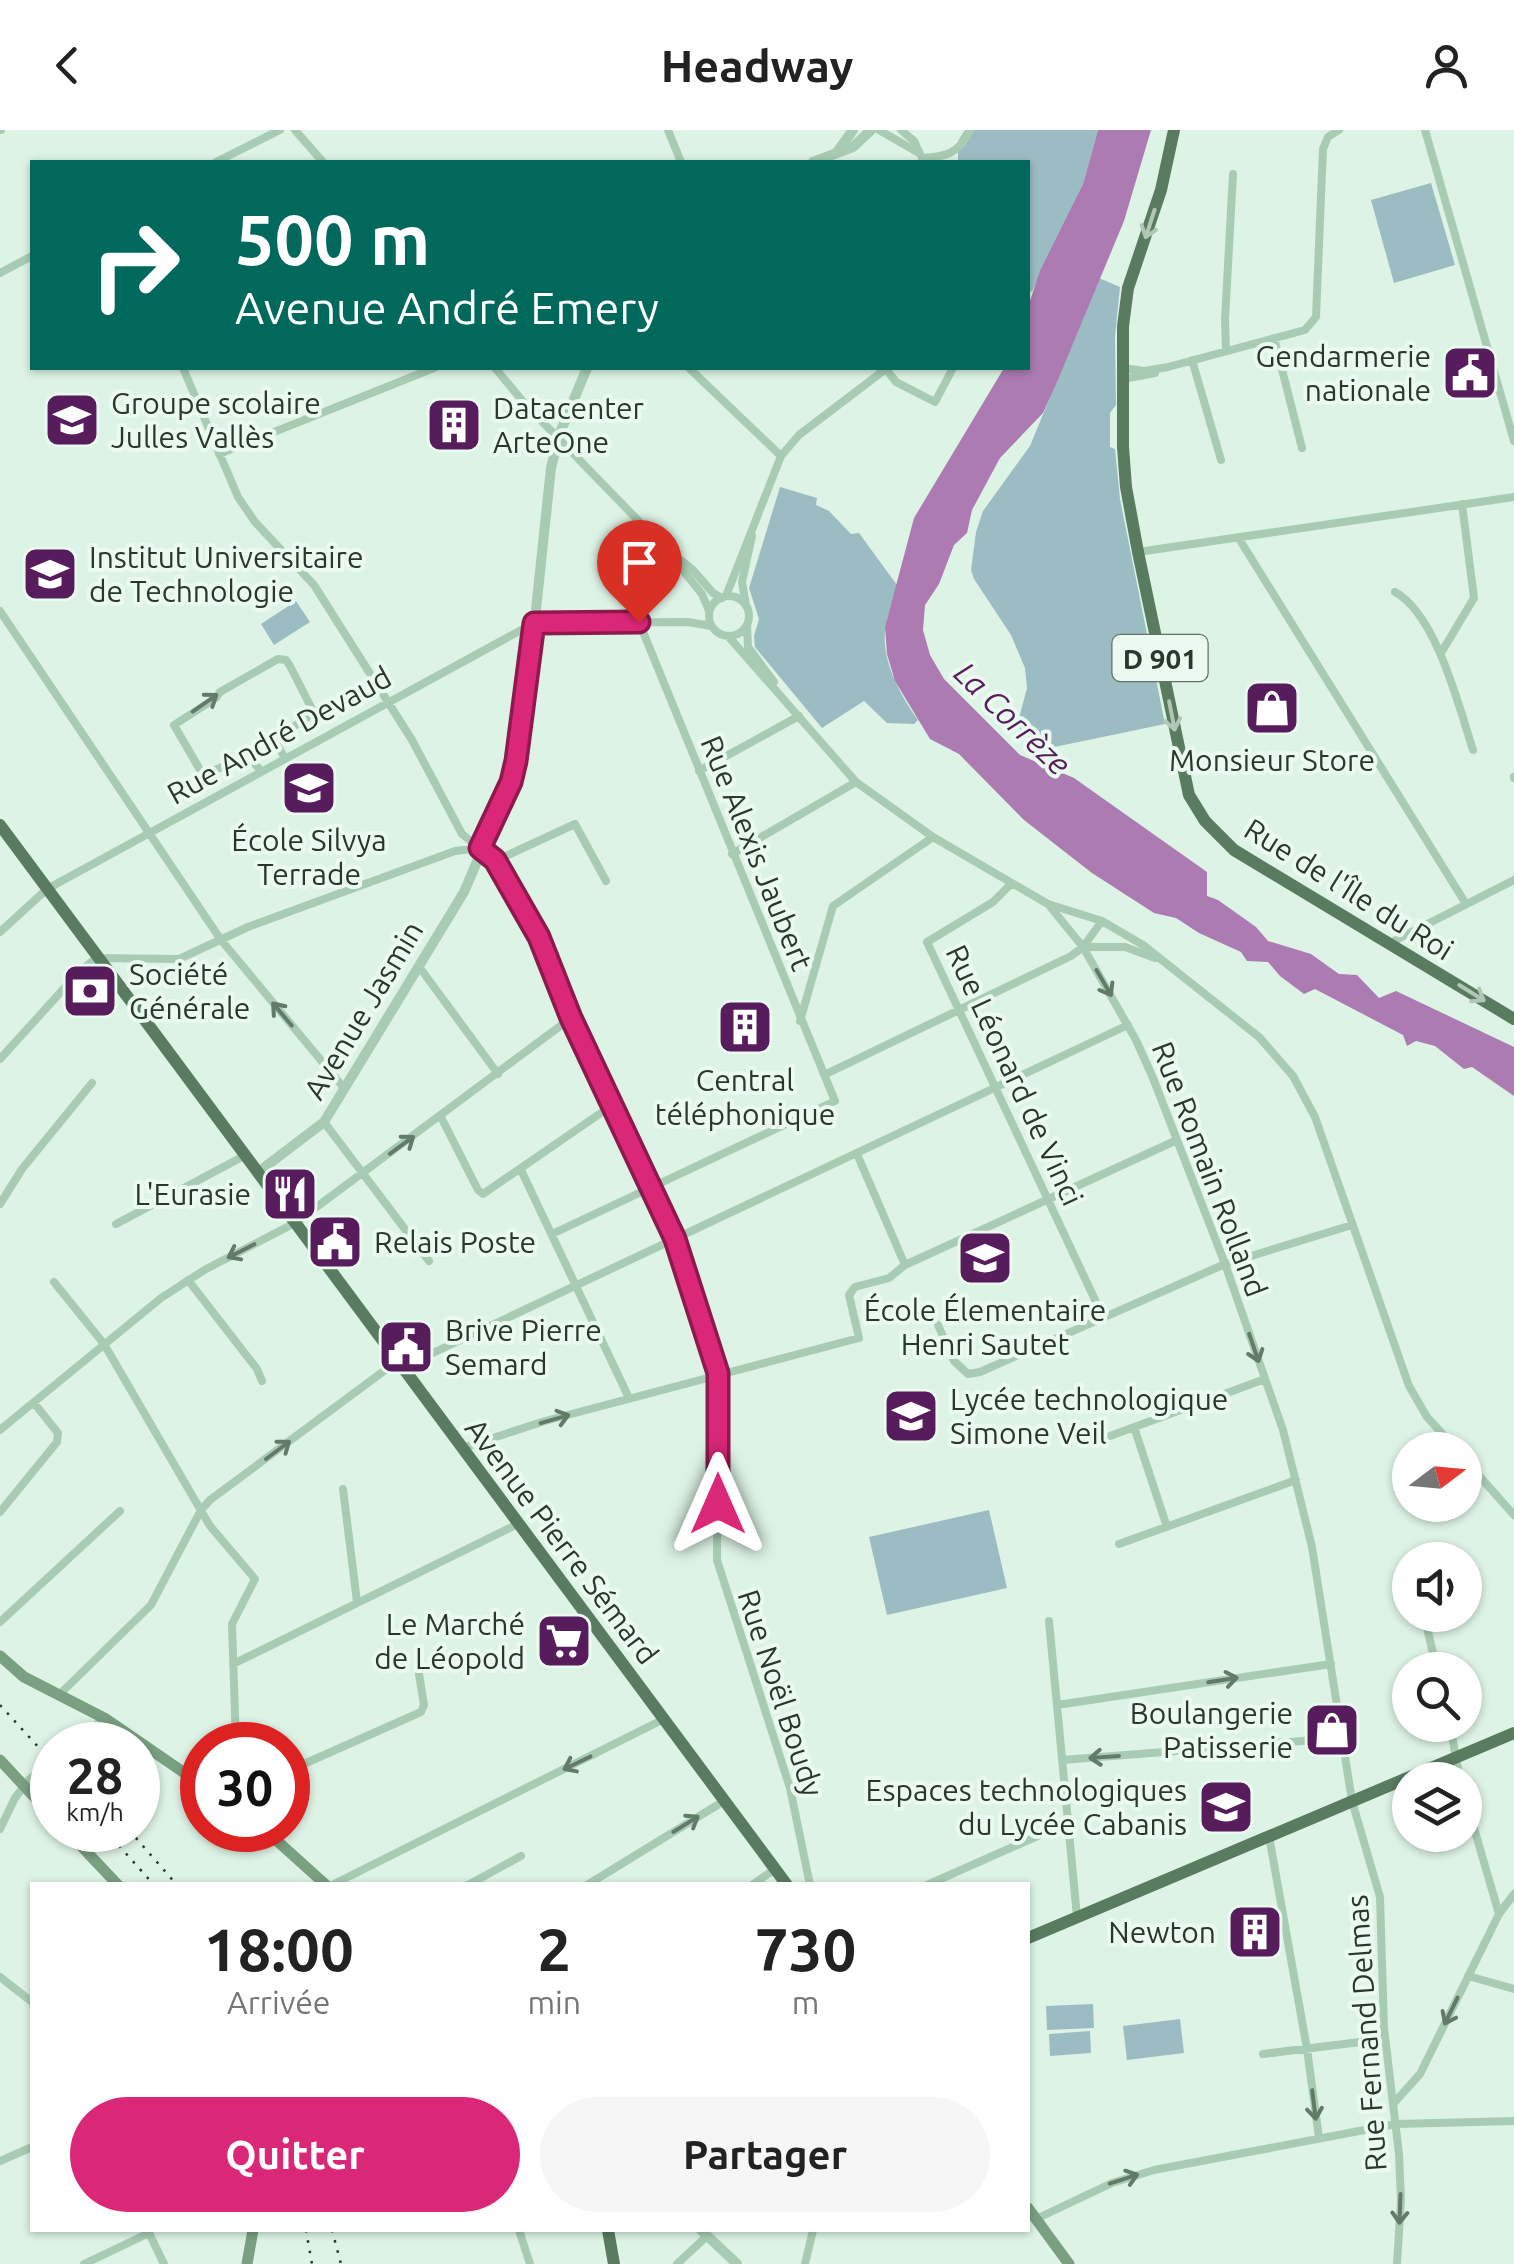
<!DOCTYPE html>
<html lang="fr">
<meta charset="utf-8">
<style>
:root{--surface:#fff;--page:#f6f6f6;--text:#222;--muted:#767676;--accent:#db2777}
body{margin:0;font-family:Ubuntu,sans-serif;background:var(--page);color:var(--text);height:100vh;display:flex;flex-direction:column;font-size:38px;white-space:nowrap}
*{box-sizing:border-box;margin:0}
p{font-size:32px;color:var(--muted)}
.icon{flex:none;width:55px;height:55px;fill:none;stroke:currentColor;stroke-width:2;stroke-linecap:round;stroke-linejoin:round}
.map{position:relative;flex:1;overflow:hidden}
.side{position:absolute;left:30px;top:1752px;width:1000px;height:350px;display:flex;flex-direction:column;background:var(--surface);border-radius:0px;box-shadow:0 2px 8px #0004}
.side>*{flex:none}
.guide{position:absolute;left:30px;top:30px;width:1000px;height:210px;border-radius:0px;box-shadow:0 2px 8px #0004;background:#00695c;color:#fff;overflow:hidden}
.needle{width:65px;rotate:74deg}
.controls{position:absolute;left:1392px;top:1302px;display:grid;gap:20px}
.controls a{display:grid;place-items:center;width:90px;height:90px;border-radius:50%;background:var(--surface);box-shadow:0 2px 8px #0004;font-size:50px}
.speed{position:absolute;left:30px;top:1592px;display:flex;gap:20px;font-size:50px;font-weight:700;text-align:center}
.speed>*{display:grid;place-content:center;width:130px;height:130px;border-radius:50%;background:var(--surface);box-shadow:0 2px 8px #0004;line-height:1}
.speed small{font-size:25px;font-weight:400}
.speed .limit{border:15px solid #d22;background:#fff;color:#111}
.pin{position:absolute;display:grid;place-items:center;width:85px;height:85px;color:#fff;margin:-102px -42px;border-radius:50% 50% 50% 0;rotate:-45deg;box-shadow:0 0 10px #0007}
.pin .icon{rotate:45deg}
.me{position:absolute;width:110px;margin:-55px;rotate:0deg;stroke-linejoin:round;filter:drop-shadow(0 0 8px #0008)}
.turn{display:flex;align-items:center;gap:35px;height:210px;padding:0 40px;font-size:45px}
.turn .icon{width:130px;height:130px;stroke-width:2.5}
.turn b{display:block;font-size:70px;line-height:85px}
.eta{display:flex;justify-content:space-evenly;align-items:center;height:170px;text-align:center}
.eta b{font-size:60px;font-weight:600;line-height:70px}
.cta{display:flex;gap:20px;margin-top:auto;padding:20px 40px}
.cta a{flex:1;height:115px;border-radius:60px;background:var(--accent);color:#fff;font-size:40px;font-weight:600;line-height:115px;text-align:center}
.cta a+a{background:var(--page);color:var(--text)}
header{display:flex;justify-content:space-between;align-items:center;height:130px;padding:0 40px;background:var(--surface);font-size:45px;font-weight:600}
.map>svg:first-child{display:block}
.green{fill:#9cbcc3}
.water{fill:#ab7bb1}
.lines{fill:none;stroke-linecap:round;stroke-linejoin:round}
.minor{stroke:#a8ccb3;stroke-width:8}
.tertiary{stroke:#a8ccb3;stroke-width:10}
.secondary{stroke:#79a081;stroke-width:11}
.primary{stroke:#597b5f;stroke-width:12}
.rail{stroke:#29382b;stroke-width:2.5;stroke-dasharray:2.5 8;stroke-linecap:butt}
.oneway{stroke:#b0c7b6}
.oneway2{stroke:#627b68}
.route-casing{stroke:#8e194d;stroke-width:25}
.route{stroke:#db2777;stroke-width:18}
.labels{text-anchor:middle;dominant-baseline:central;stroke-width:8;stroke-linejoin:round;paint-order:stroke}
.shield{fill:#eafaf0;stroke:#637266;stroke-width:2.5}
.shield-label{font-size:28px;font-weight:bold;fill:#29382b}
.poi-label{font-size:30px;fill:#29382b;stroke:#eafaf0;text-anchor:start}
.street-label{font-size:30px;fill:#29382b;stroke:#eafaf0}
.water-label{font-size:32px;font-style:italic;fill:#561c5c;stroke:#eafaf0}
</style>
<header><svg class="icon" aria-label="back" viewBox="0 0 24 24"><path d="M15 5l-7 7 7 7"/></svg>Headway<svg class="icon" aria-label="person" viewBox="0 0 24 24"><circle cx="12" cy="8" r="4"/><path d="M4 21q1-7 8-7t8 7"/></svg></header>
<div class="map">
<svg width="1514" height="2134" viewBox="0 0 1514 2134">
<rect width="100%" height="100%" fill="#ddf3e5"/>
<path class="green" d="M965 0H1098L1083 54 1032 162 1028 160V32H958V11Z
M1431 53 1455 135 1394 153 1371 70Z
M1099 148 1120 157 1115 206 1116 275 1110 283V317L1115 319 1120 369 1165 594 1040 620 1017 596 1027 558 1025 538 1011 505 974 449 971 440 976 402 983 381 1030 316Z
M780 357 817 368 816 375 829 381 851 404 859 403 897 455C893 470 887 486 885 501 882 532 901 566 918 590L914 594 887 593 864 571 822 598 755 517 754 506 759 489 749 458Z
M296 471 310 492 274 515 261 494Z
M989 1380 1007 1458 887 1485 869 1407Z
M1093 1874 1094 1898 1047 1900 1046 1876Z
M1180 1889 1184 1923 1127 1930 1123 1896Z
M1090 1901 1091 1923 1050 1926 1049 1904Z"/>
<path class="water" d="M1098 0H1151L1124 91 1057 252 1043 283 1000 328 972 380 967 403 954 415 939 454 925 475 923 500 930 525 944 549 1020 625 1074 648 1207 742V766L1218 770 1256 797 1268 811 1311 824 1339 844 1357 845 1379 868 1396 861 1514 917V966L1472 937 1464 939 1435 916 1416 911 1407 916 1403 905 1315 859 1304 864 1280 846 1268 832 1247 831 1241 822 1199 803 1176 788 1154 783 1092 743 1024 690 959 624 930 609 895 551 887 524 885 497 914 388 1004 238H1028V177L1040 141 1083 54Z"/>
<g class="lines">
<path class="minor" d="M0 0H1
M295 0 323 32
M668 0 681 32
M879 0 919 23
M901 0 914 11 920 24
M1425 0 1514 311
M922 28C945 27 959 24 970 0
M216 32 280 0
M0 143 32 126
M1274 208 1302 318
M1226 220 1225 190 1233 44
M1192 230 1221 330
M183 238 238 367 255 392 314 455 412 610 462 704 495 731 539 807 571 888 675 1109 718 1243 717 1430 790 1658 810 1755
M495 238 526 275 661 414 692 439 713 463 722 468
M689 238 781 326
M1123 238 1145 241 1168 237 1305 200 1316 187 1323 19 1328 7 1339 0
M886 239 896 252 935 272 953 238
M1123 249 1155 243
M219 324 434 238
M1238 407 1466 774
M661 414 702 464 709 481
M1138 422 1514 367
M1395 462C1436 484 1459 577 1473 620
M726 466 781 326 799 305 887 238
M709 486a20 20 0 1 1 40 0a20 20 0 1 1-40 0Z
M746 475 742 452 752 406
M0 481 221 810 344 958
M747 495 748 517 774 552
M728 506 856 652 933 707 1048 774 1083 817 1136 910 1153 948 1225 1134 1283 1300 1312 1417 1352 1671 1380 1767 1384 1898 1399 2024 1401 2070 1397 2134
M1441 523 1474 468 1462 374
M261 641 248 626 203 645 174 595 216 568 220 562 278 529 286 530 290 536 314 583 277 608 276 613 285 628
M699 641 799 586
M1514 648V647
M732 724 856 652
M495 731 575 694 606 751
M1010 755 993 772 927 812 1104 1189
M1048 774 1102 791 1143 815 1259 907 1293 946 1315 987 1409 1256 1427 1287 1457 1320
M0 802 47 759 534 493 688 492 711 496
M1390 813 1514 750
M1083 817H1125L1155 828
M420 838 498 944
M800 891 833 776 933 707
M0 929 78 843 96 828 179 829 248 797 455 721 480 718
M824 945 1071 826 1083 817 1102 791
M441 987 478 1060 483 1064 611 976
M324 992 429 1131
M857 1024 905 1135
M521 1040 629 1268
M0 1074 22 1039 92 953
M116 1094 244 1026
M552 1104 835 971 639 492
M188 1150 257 1239 262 1251
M54 1152 104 1214 210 1396 255 1449 232 1494 236 1615
M938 1195 954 1231 968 1244 980 1242 1225 1134 1352 1095
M401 1238 1128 895
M1134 1297 1167 1397
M0 1300 161 1168 206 1139 295 1093 571 888
M1099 1310 1265 1249
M462 1318 545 1291 859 1208 849 1165 855 1157 889 1148 905 1135 1177 1010
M1465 1330 1514 1385
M343 1359 357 1472
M0 1382 57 1312 58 1303 34 1273
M1119 1414 1296 1350
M1411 1427V1430
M1424 1485 1437 1540
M1049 1491 1077 1787
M0 1492 120 1381
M233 1534 520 1393
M60 1564 151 1475 201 1380 210 1370 396 1232
M1057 1575 1331 1534
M1450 1595 1460 1650
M1062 1630 1341 1608
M288 1641 421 1582 424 1575 419 1544
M1465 1667 1499 1784
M0 1699 15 1668 24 1656
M1269 1706 1307 1919 1319 2008
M332 1755 664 1589
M468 1755 521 1726
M587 1755 724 1671
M752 1755 775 1739
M927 1755 1067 1693
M1468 1846 1514 1859
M0 1847 32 1872
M1263 1924 1385 1909
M1393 1974 1420 1944 1499 1784 1514 1764
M0 2031 32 2017
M1036 2089 1112 2053 1154 2040 1396 1994 1514 1991
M519 2100 530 2134
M149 2103 164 2134
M84 2134 149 2103
M677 2134 707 2106
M805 2134 813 2100"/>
<path class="tertiary" d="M837 22 853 0
M813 32 853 17 871 0
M257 1043 324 992 464 762 511 652 533 508 551 338 559 305 587 238
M69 1615 106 1589
M24 1656 52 1630
M701 2100 737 2134"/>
<path class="secondary" d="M0 1526 24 1547 106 1589 202 1655
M0 1630 52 1686
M66 1700 118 1755
M265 1700 326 1755
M1028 2078 1069 2134
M247 2134 253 2100"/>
<path class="primary" d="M1174 0 1161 60 1128 158 1123 196V317L1126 357 1138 422 1189 665 1205 691 1234 720 1514 889
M0 695 787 1755
M1028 1808 1514 1603
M608 2100 614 2134"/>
<path class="rail" d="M0 1575 52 1632
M105 1700 154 1755
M129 1700 177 1755
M306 2100 312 2134
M332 2100 341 2134"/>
</g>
<defs><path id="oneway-shaft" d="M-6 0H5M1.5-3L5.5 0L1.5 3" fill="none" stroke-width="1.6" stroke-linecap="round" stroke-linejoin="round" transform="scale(2.5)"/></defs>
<g class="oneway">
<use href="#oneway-shaft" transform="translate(1150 94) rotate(108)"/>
<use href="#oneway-shaft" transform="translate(1172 586) rotate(79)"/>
<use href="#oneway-shaft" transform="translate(1472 863) rotate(32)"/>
</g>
<g class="oneway2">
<use href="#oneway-shaft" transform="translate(205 573) rotate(-35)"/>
<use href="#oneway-shaft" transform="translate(1104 853) rotate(60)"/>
<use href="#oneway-shaft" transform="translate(282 884) rotate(-130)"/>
<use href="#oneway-shaft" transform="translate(402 1015) rotate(-36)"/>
<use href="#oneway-shaft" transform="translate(241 1121) rotate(153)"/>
<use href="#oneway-shaft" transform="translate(1254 1218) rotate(71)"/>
<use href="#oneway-shaft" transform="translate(555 1289) rotate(-16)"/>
<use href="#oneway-shaft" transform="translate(278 1320) rotate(-37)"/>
<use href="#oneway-shaft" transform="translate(1223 1550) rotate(-9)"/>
<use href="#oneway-shaft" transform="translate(1104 1627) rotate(176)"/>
<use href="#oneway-shaft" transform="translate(577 1633) rotate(154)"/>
<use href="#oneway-shaft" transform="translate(686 1694) rotate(-32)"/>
<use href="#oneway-shaft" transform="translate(1451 1881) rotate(116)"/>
<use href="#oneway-shaft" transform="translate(1314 1975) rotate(83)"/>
<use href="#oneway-shaft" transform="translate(1124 2049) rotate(-18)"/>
<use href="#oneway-shaft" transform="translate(1400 2079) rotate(92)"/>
</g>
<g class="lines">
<g class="route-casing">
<path id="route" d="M639 492 534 493 516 631 511 652 480 718 495 730 539 807 571 888 675 1109 718 1243V1374"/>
</g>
<use href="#route" class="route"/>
</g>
<defs>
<g id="civic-square" transform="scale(2.875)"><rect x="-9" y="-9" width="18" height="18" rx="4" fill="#561c5c" stroke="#eafaf0"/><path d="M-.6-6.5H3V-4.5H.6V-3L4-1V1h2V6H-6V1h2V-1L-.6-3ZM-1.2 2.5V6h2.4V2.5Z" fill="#fff"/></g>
<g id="school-square" transform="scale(2.875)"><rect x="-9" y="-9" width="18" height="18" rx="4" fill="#561c5c" stroke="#eafaf0"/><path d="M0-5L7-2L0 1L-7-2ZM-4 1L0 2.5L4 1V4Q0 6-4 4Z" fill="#fff"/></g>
<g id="building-square" transform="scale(2.875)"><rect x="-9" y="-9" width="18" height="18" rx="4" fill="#561c5c" stroke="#eafaf0"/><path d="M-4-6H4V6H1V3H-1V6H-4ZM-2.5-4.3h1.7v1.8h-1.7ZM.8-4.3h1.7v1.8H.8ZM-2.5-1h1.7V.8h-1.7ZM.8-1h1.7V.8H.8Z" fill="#fff"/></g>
<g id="university-square" transform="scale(2.875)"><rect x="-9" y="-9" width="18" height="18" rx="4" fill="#561c5c" stroke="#eafaf0"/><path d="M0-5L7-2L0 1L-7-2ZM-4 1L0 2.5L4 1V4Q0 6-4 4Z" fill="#fff"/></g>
<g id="shop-square" transform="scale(2.875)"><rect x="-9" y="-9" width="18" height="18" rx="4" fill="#561c5c" stroke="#eafaf0"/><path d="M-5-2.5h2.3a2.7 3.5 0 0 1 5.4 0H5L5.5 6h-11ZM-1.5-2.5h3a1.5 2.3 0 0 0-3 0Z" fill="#fff"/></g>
<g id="bank-square" transform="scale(2.875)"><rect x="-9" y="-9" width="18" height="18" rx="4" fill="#561c5c" stroke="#eafaf0"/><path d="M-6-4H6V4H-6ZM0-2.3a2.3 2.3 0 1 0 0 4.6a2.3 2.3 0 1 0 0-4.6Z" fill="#fff"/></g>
<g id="restaurant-square" transform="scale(2.875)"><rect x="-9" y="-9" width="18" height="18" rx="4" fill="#561c5c" stroke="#eafaf0"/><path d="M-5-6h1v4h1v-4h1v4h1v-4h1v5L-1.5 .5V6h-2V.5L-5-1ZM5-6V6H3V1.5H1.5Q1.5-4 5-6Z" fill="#fff"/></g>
<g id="supermarket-square" transform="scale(2.875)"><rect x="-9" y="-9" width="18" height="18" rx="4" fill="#561c5c" stroke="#eafaf0"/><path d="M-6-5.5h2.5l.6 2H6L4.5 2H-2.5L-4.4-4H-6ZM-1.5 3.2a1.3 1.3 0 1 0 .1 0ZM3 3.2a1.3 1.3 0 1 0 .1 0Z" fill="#fff"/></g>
</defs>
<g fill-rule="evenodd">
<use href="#civic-square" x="1470" y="243"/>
<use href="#school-square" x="72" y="290"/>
<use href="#building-square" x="454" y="295"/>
<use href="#university-square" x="50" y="444"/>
<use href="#shop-square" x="1272" y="578"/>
<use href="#school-square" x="309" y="658"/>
<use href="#bank-square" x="90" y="861"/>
<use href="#building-square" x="745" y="897"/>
<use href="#restaurant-square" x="290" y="1064"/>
<use href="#civic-square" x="335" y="1112"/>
<use href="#school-square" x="985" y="1128"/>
<use href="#civic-square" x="406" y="1217"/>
<use href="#school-square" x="911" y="1286"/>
<use href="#supermarket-square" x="564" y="1511"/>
<use href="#shop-square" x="1332" y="1600"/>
<use href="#school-square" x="1226" y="1677"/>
<use href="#building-square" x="1255" y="1802"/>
</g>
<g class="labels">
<rect class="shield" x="1112.5" y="505" width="95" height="46" rx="8"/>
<g class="shield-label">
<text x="1160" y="528">D 901</text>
</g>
<g class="poi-label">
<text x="1431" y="226" text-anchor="end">Gendarmerie<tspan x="1431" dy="34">nationale</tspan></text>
<text x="111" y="273">Groupe scolaire<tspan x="111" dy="34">Julles Vallès</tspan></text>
<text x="493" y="278">Datacenter<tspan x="493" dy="34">ArteOne</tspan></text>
<text x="89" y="427">Institut Universitaire<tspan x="89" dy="34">de Technologie</tspan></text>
<text x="1272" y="630" text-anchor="middle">Monsieur Store</text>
<text x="309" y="710" text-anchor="middle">École Silvya<tspan x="309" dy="34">Terrade</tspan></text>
<text x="129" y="844">Société<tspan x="129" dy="34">Générale</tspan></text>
<text x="745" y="950" text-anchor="middle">Central<tspan x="745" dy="34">téléphonique</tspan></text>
<text x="251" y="1064" text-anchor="end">L'Eurasie</text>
<text x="374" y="1112">Relais Poste</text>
<text x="985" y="1180" text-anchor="middle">École Élementaire<tspan x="985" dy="34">Henri Sautet</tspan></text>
<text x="445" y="1200">Brive Pierre<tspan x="445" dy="34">Semard</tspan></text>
<text x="950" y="1269">Lycée technologique<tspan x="950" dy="34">Simone Veil</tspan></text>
<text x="525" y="1494" text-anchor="end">Le Marché<tspan x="525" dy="34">de Léopold</tspan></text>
<text x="1293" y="1583" text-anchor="end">Boulangerie<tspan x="1293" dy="34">Patisserie</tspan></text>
<text x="1187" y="1660" text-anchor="end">Espaces technologiques<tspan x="1187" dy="34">du Lycée Cabanis</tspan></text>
<text x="1216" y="1802" text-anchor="end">Newton</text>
</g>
<g class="street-label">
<text transform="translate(279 605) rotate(-29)">Rue André Devaud</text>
<text transform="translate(757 723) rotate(68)">Rue Alexis Jaubert</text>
<text transform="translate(1349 759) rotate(32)">Rue de l'Île du Roi</text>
<text transform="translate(363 880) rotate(-59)">Avenue Jasmin</text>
<text transform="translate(1015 945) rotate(65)">Rue Léonard de Vinci</text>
<text transform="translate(1210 1039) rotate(69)">Rue Romain Rolland</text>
<text transform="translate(562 1411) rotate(53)">Avenue Pierre Sémard</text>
<text transform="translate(781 1563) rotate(72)">Rue Noël Boudy</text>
<text transform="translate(1366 1903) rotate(-94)">Rue Fernand Delmas</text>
</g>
<g class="water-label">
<text transform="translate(1013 588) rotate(44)">La Corrèze</text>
</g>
</g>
</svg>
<div class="controls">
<a><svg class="needle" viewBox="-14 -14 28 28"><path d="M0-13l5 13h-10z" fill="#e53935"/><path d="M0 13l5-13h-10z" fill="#767676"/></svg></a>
<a><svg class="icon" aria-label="sound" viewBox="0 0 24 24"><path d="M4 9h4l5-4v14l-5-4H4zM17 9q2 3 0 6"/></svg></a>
<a><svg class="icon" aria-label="search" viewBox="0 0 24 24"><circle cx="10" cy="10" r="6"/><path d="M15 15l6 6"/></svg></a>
<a><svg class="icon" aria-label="layers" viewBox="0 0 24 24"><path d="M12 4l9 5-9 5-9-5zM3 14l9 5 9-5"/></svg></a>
</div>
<div class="speed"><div>28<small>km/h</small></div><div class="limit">30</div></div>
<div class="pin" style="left:639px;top:492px;background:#d93025"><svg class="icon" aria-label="arrive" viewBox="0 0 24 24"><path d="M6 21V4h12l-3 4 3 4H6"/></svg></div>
<svg class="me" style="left:718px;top:1374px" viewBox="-20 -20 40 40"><path d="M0-17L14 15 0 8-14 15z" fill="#db2777" stroke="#fff" stroke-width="4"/></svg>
<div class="guide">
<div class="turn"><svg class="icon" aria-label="right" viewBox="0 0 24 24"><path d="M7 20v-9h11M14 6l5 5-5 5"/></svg><div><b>500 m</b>Avenue André Emery</div></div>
</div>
<section class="side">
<div class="eta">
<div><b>18:00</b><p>Arrivée</p></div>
<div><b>2</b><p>min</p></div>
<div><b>730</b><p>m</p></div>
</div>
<div class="cta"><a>Quitter</a><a>Partager</a></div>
</section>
</div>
